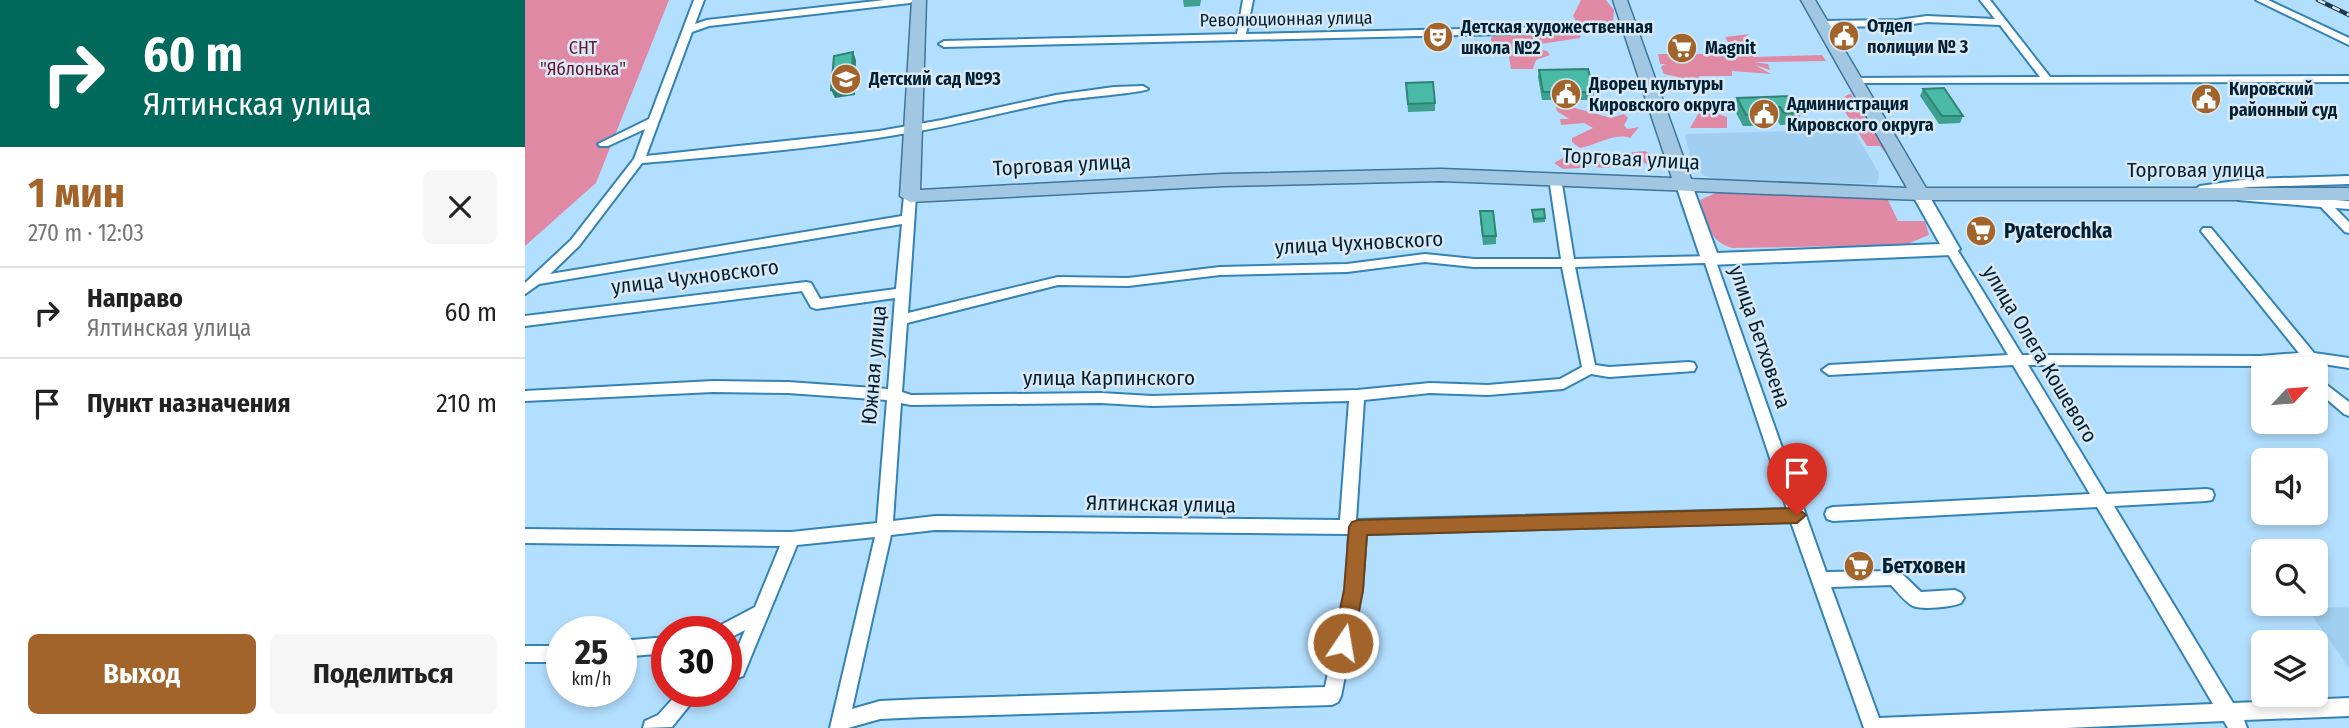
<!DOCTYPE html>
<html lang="ru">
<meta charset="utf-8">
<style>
:root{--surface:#fff;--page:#f6f6f6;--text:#222;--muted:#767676;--line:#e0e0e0;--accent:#a2642a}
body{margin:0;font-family:"Fira Sans Condensed",sans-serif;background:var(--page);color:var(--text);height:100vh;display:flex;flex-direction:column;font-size:26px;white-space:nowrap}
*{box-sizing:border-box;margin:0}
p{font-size:23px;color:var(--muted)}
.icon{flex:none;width:38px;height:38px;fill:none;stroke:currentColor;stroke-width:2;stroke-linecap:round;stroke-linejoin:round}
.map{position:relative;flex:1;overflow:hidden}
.drawer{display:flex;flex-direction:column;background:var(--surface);width:525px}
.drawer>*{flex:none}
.top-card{background:#00695c;color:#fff;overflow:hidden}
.needle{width:46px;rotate:64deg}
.tools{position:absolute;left:1726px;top:357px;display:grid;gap:14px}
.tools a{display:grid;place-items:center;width:77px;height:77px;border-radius:10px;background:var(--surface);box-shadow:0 4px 10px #0003;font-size:35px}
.speed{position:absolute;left:21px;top:616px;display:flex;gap:14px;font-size:35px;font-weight:700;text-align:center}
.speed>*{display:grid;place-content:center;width:91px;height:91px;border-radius:50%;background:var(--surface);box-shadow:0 4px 10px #0003;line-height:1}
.speed small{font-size:18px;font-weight:400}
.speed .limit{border:10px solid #d22;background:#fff;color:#111}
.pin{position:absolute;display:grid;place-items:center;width:60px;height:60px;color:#fff;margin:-72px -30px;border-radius:50% 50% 50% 0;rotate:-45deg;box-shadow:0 0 7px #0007}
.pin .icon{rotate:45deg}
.me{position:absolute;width:77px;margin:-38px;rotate:12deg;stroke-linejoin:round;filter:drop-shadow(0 0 5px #0008)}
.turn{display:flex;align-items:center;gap:24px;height:147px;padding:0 28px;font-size:32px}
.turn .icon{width:91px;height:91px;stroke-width:2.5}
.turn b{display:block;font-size:49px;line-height:60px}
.round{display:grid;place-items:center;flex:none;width:74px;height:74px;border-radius:10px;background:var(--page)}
.overview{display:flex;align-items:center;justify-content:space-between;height:119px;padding:0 28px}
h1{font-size:42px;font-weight:700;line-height:52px;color:var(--accent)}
.primary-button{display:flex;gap:14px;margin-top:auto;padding:14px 28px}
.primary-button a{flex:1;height:80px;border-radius:10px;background:var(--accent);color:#fff;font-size:28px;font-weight:700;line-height:80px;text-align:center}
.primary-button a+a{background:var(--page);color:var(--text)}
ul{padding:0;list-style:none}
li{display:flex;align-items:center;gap:21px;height:91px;padding:0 28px;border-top:2px solid var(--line)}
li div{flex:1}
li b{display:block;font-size:26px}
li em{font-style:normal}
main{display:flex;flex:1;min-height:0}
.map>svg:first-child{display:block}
.built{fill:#a0cff2}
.green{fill:#e089a4}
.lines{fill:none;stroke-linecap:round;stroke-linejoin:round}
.street-casing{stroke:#3583b4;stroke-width:4}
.secondary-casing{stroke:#3583b4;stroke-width:4}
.primary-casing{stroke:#407498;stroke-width:3}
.street{fill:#fff;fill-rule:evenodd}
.secondary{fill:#fff;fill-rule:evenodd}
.primary{fill:#a1c7e2;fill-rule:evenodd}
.rail-casing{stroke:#193a4f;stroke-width:4.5}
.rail{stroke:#d9e8f3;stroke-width:2.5;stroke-dasharray:8;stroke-linecap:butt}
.wall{fill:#3ea08f}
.shaded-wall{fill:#328274}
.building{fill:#48baa6;stroke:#328274;stroke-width:2}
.route{fill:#a2642a;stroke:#69411b;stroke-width:2}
.labels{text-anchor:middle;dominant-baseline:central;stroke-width:5;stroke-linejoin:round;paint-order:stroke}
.far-street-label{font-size:18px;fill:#002033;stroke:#d9e8f3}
.far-poi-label{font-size:18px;font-weight:bold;fill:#002033;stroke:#d9e8f3;text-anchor:start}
.far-park-label{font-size:18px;fill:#661738;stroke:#d9e8f3}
.street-label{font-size:21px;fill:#002033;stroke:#d9e8f3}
.poi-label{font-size:21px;font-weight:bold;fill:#002033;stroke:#d9e8f3;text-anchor:start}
</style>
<main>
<section class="drawer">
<div class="top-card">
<div class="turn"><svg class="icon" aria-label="right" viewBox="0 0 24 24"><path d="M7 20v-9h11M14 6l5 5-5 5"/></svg><div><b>60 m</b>Ялтинская улица</div></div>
</div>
<div class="overview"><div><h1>1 мин</h1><p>270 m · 12:03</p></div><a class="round"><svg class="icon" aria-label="close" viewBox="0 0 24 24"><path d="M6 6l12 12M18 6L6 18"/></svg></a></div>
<ul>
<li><svg class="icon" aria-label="right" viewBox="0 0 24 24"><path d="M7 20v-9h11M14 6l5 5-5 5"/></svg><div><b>Направо</b><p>Ялтинская улица</p></div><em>60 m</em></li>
<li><svg class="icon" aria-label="arrive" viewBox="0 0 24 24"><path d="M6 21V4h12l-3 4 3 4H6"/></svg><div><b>Пункт назначения</b></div><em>210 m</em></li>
</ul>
<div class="primary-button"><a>Выход</a><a>Поделиться</a></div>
</section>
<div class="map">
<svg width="1824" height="728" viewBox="0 0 1824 728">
<rect width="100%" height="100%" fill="#b3dfff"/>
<path class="built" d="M1328 129 1354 173 1352 184 1206 181 1179 176 1167 166 1160 134Z
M1824 607V668L1782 608Z"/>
<path class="green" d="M0 0H144L71 183 0 246Z
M1056 0H1081L1089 10 1088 24 1081 28 1053 24 1048 16Z
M1050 32 1056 33 1055 38 1009 45 1008 48 1022 51 1025 55 1011 60 1008 69H986L983 51 1002 50H972L967 46 966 38 970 34Z
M1225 34 1218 38 1229 57 1297 55 1301 61 1229 62 1243 64 1245 70 1230 65 1246 74 1207 71V76H1174L1175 79 1149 80 1153 77 1139 74 1136 67 1140 64H1135L1133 54H1203L1207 49 1200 37Z
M1324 94H1326L1363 156 1355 146H1342L1313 101Z
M1182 99H1186L1193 114 1202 117V128H1165Z
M1036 104 1086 118 1099 114 1103 118 1099 125 1102 129 1114 127 1105 138C1090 132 1072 145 1055 148L1047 142V138L1068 128 1059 123 1036 125 1035 119H1044L1032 111 1031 107Z
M1120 151 1126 154 1127 161 1124 165 1111 159C1097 167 1075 172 1061 163L1055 168 1038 169 1029 163 1043 155H1086Z
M1193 192 1363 200 1373 221H1400L1404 235 1380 245 1207 248C1183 241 1182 222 1175 200Z"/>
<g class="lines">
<g class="street-casing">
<path id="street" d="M169 0H179L170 24 182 20 360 0H390L385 3 184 26 167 32 121 156 354 131 417 120 531 95 589 87 618 86 623 89C617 93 549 98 534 101 485 110 437 124 388 132 299 148 208 155 117 163L54 246 25 274 377 216 379 196 385 192 391 196 383 313 533 277 603 278 695 267 822 264 900 254 949 259H1036L1024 178 1030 175 1036 178 1049 259 1189 256 1301 572 1370 571 1376 573 1396 592 1430 590 1436 593 1439 598 1436 603C1427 607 1397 610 1388 606 1380 602 1373 592 1366 585L1306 587 1354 718 1688 704 1572 507 1308 521 1302 519 1300 514 1302 509 1308 507 1565 494 1488 365 1304 375 1297 370 1304 365 1483 355 1420 249 1426 245 1430 246 1497 355 1735 356 1774 353 1676 231 1678 228H1686L1789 353 1824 358V368L1785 362 1735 366 1503 365 1581 494 1681 489 1687 490 1689 495 1687 500 1681 501 1589 506 1708 703 1824 698V716L1719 720 1722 728H1703L1699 721 1541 728H1339L1266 522 841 534 837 590 816 696 813 702 807 705 398 717 355 719 323 728H305L350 537 272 545 218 676 201 682V665L206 664 220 630 201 640V632H191L194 626 230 607 255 546 0 543V529L266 532 352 523 362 400 263 393 188 392 0 401V391L188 381 263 382 363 389 370 298 291 309 286 307 277 291 0 326V316L281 282 286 283 295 299 371 289 377 224 14 284 0 294V283L46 240 109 159 120 129 83 146H75L73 144 124 119ZM900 262 949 267H1037L1057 367 1035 379 963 385 905 383 832 390 627 396 576 393 386 395 377 392 382 323 533 285 603 286 695 275 822 272ZM1180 263 1262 509 831 520 839 400 905 393 963 395 1038 389 1066 374 1084 377 1169 371 1171 367 1169 363 1164 362 1084 367 1070 365 1050 267ZM824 401 815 520 410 516 368 521 376 403 386 405 576 403 627 406ZM410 530 824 534 821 590 800 687 398 699 355 701 327 709 366 535Z
M718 0H728L721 34 1105 25 1110 28 1105 31 419 47 414 44 419 41 712 34Z
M1455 0H1465L1525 77 1824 76V82L1329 83 1325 82V78L1515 77 1475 25 1402 22 1373 26 1296 27 1291 24 1296 21 1373 20 1402 16 1470 19Z
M1731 0H1743L1824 38V45Z
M1824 176V184L1724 187 1675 194 1669 190 1675 186 1724 179Z
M1717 193 1824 201V209L1810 208 1824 222V233L1820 232 1796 207 1713 200 1711 197Z
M1790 376 1824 402V416L1819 414 1790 389Z
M142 637V653L96 657V641Z
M0 646H37V662H0Z
M155 691H176L147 727 118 728 120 721 133 715Z"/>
</g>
<g class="secondary-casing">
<path id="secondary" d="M1159 180 1167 185 1192 253 1415 244 1387 194 1395 189 1403 194 1435 249 1426 255 1185 265 1176 259 1151 185Z"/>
</g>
<g class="primary-casing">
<path id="primary" d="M387 0H401L395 190 698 174 916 169 1147 178 1088 0H1102L1166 179 1382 188 1276 0H1290L1401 188H1824V200H1395L916 181 698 186 385 202 375 196Z"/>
</g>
<use href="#street" class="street"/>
<use href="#secondary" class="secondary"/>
<use href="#primary" class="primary"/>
<g class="rail-casing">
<path id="rail" d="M1793 0 1824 15"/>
</g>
<use href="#rail" class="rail"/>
</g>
<path class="wall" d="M658 0H676L675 6 659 7Z
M1014 70 1069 92 1068 100H1017L1013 77Z
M881 83 910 103V111L883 112Z
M1398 89 1438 116 1435 123 1414 124 1395 96Z
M1212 98 1276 113 1272 124 1255 125 1252 119 1237 120 1235 126H1218L1209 109Z
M1007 210 1020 218V222L1008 223Z
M955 211 971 236V244L958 245 955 219Z"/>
<path class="shaded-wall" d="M328 52 331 60 330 95 310 98 306 90Z"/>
<path class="building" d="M328 52 326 87 306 90 309 56Z
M1063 69 1069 92H1018L1014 70Z
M908 82 910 103 883 104 881 83Z
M1419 88 1438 116H1417L1398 89Z
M1266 96 1276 113H1259L1255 107 1235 108 1238 114 1221 115 1212 98Z
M1019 209 1020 218 1009 219 1007 210Z
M955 211H968L971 236H958Z"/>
<path class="route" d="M1272 508 1281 515 1272 523 842 535 838 590 828 643 825 650 818 652 810 650 808 643 819 590 824 527 827 522 833 520Z"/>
<defs>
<g id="civic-disc" transform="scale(1.575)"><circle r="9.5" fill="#a2642a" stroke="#d9e8f3"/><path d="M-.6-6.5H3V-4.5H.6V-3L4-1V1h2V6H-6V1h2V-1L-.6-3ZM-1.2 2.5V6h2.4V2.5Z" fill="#fff"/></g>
<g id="theatre-disc" transform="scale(1.575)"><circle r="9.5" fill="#a2642a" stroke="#d9e8f3"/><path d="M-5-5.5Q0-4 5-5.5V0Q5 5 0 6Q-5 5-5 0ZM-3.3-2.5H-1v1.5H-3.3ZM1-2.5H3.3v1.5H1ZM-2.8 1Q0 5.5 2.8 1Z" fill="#fff"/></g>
<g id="supermarket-disc" transform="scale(1.575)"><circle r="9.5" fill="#a2642a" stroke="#d9e8f3"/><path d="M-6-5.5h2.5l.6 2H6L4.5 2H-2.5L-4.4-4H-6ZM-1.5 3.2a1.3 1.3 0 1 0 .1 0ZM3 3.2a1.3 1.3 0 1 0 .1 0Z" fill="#fff"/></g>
<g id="school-disc" transform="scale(1.575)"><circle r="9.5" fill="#a2642a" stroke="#d9e8f3"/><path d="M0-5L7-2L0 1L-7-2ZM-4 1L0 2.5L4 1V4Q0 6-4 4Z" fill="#fff"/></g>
</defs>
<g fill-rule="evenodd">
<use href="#civic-disc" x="1319" y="36"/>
<use href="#theatre-disc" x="913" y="37"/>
<use href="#supermarket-disc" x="1157" y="48"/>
<use href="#school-disc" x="321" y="79"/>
<use href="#civic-disc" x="1041" y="94"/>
<use href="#civic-disc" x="1681" y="99"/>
<use href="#civic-disc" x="1239" y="114"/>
<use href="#supermarket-disc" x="1456" y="231"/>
<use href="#supermarket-disc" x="1334" y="566"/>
</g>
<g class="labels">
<g class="far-street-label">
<text transform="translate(761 19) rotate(-1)">Революционная улица</text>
</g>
<g class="far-poi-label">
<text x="1342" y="26">Отдел<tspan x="1342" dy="21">полиции № 3</tspan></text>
<text x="936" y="27">Детская художественная<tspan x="936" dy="21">школа №2</tspan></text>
<text x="1180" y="48">Magnit</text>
<text x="344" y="79">Детский сад №93</text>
<text x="1064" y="84">Дворец культуры<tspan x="1064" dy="21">Кировского округа</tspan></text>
<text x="1704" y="89">Кировский<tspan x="1704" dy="21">районный суд</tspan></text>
<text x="1262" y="104">Администрация<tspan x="1262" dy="21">Кировского округа</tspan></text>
</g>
<g class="far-park-label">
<text x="58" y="48">СНТ<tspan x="58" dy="21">"Яблонька"</tspan></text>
</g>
<g class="street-label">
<text transform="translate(1106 159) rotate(3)">Торговая улица</text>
<text transform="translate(537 165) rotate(-3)">Торговая улица</text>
<text x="1671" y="170">Торговая улица</text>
<text transform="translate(834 243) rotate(-3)">улица Чухновского</text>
<text transform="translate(170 277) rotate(-7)">улица Чухновского</text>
<text transform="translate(1235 337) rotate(71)">улица Бетховена</text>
<text transform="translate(1515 354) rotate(59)">улица Олега Кошевого</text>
<text transform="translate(349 365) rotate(-85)">Южная улица</text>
<text x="584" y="378">улица Карпинского</text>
<text transform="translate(636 504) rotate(1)">Ялтинская улица</text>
</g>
<g class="poi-label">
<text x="1479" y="231">Pyaterochka</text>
<text x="1357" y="566">Бетховен</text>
</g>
</g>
</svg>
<div class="tools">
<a><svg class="needle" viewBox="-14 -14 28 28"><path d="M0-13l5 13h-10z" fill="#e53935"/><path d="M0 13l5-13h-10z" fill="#767676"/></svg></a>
<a><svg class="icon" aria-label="sound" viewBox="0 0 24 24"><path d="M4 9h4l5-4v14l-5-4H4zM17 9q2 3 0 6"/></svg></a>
<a><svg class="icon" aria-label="search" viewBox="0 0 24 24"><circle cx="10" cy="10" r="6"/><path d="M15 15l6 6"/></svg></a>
<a><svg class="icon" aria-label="layers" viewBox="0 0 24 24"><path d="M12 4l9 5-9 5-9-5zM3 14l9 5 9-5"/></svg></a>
</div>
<div class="speed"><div>25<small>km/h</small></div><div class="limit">30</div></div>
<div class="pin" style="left:1272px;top:515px;background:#d93025"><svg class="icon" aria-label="arrive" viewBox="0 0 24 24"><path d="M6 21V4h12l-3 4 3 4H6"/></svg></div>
<svg class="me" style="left:818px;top:643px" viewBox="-20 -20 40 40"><circle r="17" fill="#a2642a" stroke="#fff" stroke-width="3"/><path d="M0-11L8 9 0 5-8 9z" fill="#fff"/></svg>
</div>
</main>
